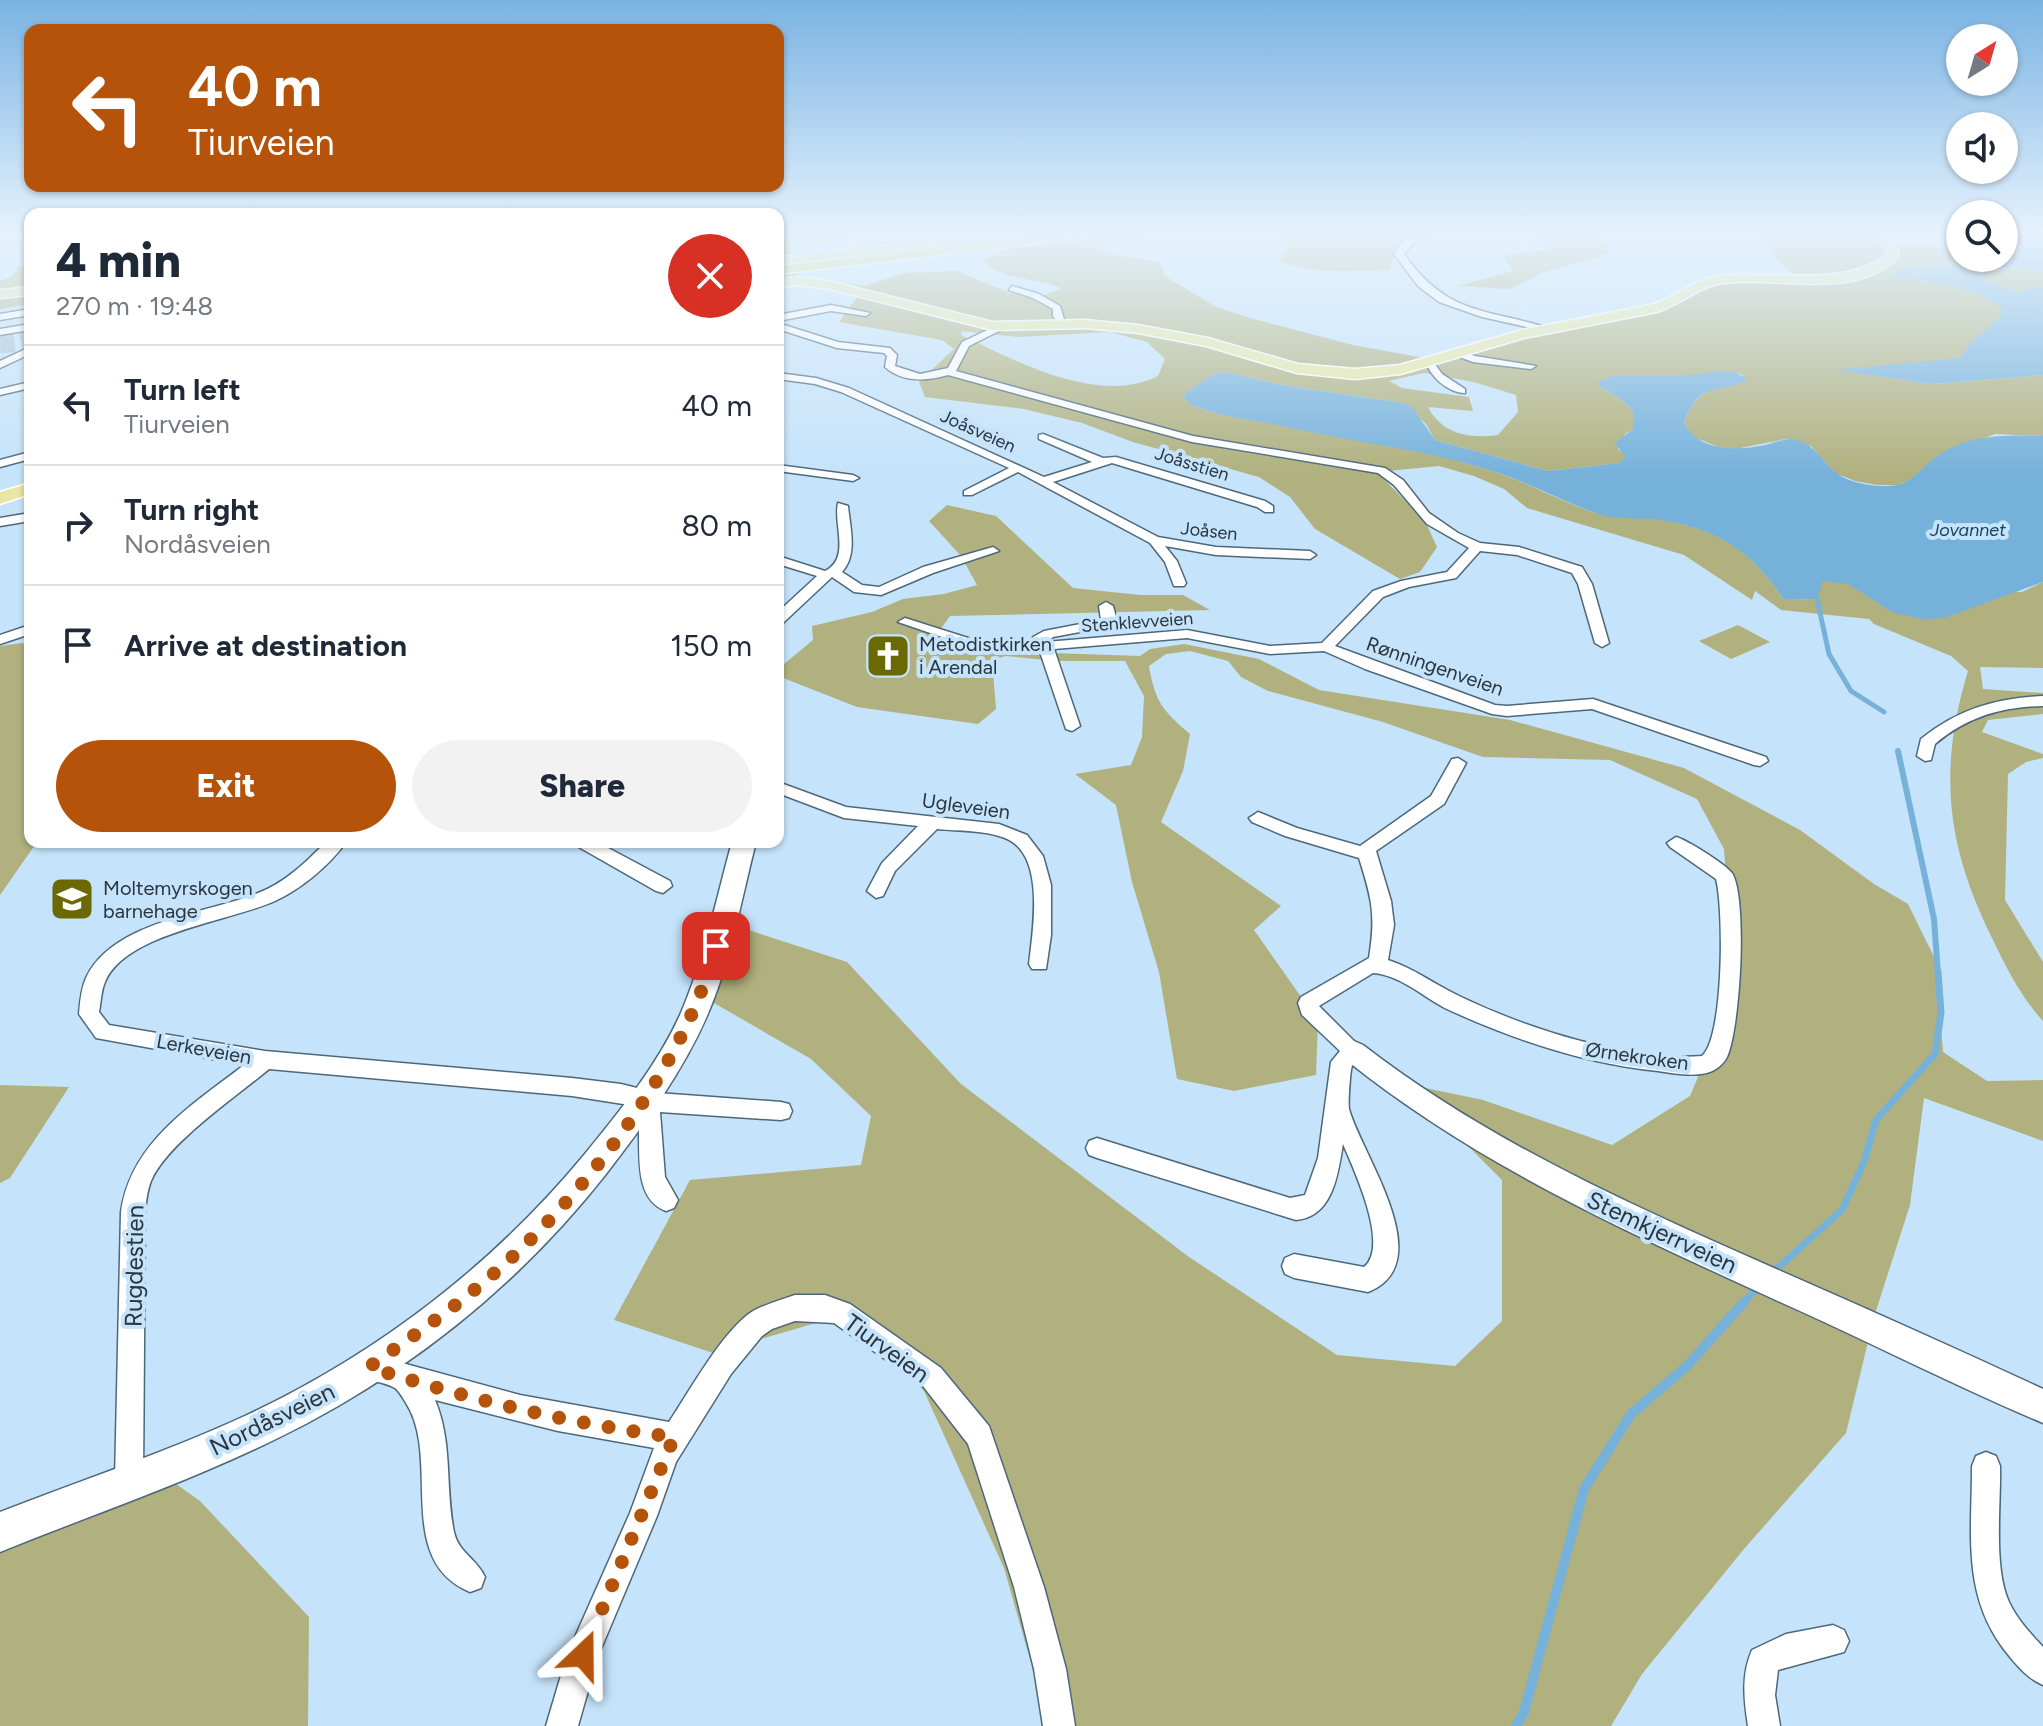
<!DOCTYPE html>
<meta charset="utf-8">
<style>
:root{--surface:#fff;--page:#f2f2f3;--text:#1f2937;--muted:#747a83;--line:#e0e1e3;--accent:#b45309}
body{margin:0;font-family:Figtree,sans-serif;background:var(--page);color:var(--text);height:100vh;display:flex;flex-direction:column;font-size:30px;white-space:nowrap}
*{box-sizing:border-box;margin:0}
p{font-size:26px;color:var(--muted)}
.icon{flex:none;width:44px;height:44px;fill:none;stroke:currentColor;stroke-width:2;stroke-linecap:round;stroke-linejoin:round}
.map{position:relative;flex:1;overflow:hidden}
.sheet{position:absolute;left:24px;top:208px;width:760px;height:640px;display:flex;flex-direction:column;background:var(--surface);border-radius:16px;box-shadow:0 2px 6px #0004}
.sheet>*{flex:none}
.banner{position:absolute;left:24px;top:24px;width:760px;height:168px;border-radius:16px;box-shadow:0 2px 6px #0004;background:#b45309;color:#fff;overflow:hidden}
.needle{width:52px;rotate:37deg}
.buttons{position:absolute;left:1946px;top:24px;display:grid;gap:16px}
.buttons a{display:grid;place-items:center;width:72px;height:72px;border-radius:50%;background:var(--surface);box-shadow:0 2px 6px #0004;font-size:40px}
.pin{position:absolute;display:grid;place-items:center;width:68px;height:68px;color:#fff;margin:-34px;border-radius:16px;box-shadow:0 4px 12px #0006}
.me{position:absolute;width:88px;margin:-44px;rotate:23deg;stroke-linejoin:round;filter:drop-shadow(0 0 6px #0008)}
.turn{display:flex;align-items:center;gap:28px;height:168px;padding:0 32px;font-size:36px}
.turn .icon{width:104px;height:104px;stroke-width:2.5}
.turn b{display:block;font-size:56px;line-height:68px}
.round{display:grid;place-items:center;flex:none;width:84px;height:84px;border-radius:42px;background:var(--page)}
.summary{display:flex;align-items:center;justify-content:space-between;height:136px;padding:0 32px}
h1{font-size:48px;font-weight:800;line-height:60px}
.cta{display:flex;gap:16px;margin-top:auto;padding:16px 32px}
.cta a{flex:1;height:92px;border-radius:48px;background:var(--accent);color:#fff;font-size:32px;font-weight:800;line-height:92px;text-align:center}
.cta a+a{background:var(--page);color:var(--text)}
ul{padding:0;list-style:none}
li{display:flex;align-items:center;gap:24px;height:120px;padding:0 32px;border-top:2px solid var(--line)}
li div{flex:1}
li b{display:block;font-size:30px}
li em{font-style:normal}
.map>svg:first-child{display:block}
.green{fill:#b0b17e;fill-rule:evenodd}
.water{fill:#76b1da}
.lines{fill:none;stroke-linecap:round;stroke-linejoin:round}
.stream-far3{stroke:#76b1da;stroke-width:5}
.stream-far2{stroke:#76b1da;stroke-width:6}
.stream-far1{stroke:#76b1da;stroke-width:7}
.stream{stroke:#76b1da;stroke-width:10}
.trunk-tunnel{stroke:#a6c0d4;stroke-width:13;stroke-dasharray:13 7;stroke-linecap:butt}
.motorway-tunnel{stroke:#a6c0d4;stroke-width:15;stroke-dasharray:15 7;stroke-linecap:butt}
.minor-casing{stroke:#4d687b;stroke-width:3}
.tertiary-casing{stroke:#4d687b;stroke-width:3}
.secondary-casing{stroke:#4d687b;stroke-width:3}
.primary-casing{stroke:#fff;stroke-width:3}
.trunk-casing{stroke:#fff;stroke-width:3}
.motorway-casing{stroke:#fff;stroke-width:3}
.minor{fill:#fff;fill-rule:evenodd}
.tertiary{fill:#fff;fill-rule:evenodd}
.secondary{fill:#fff;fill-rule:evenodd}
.primary{fill:#e8e7a4;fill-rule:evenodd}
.trunk{fill:#e0df86;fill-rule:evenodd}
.motorway{fill:#d9d768;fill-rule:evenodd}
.route{stroke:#b45309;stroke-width:14;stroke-dasharray:0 25.2}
.labels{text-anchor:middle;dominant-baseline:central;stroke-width:8;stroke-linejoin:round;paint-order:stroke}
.far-street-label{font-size:18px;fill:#2a353e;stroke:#c5e3fa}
.far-water-label{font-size:18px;font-style:italic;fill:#154360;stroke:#c5e3fa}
.poi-label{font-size:20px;fill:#2a353e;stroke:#c5e3fa;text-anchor:start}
.street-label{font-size:20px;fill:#2a353e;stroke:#c5e3fa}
.near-street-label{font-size:24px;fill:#2a353e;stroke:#c5e3fa}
</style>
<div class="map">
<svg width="2043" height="1726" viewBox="0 0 2043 1726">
<rect width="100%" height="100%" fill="#c5e3fa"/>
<path class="green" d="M778 233H862L829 243 790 244 798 276 864 286 904 273 957 271 1010 293 1040 296 1062 289 1051 284 1006 275 981 261 1016 245 977 241 957 233H1188L1094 245 1116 255 1160 262 1165 276 1216 307 1250 318 1353 345 1430 359 1664 307C1716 279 1742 280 1798 277L1784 266 1759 238 1786 233H1884L1900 244 1960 249V258H1994L1970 265 1904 266 1890 274C1918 282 1985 286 2002 309L1999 318 1970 343 1960 359 1839 370 1932 384 2043 375V436L1995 434 1934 459 1912 479 1898 485H1877L1855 481 1835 473 1811 446 1786 439 1735 449 1718 447 1691 436 1684 422C1698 389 1708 390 1741 383L1743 375 1735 372 1599 386 1621 399 1633 411V429L1625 434 1618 449 1626 456 1620 463 1548 471 1435 440 1426 424 1404 403 1287 386 1225 372 1214 374 1185 393 1193 406 1222 415C1310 430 1403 442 1489 470 1526 481 1559 501 1595 513 1616 520 1640 516 1662 520 1721 530 1751 551 1784 600L1816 599 1822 581 2022 592 2043 582V668L1980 667 1983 689 2043 693V714L1988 720 1982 732 2043 754V758L2026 762 2008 774 2005 900 2043 962V1021C2019 994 2007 969 1992 938 1946 845 1938 770 1968 671L1951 656 1874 624 1869 619 1781 610 1755 591 1752 600 1684 555 1527 508 1504 489 1474 476 1439 466 1377 472 1425 521 1437 547 1420 572 1400 579 1315 529 1290 497 1259 477 1133 442 1082 423 1024 409 925 397 919 382 954 349 942 340 839 322 858 296 817 286 778 282ZM962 331 1018 337 1110 332 1147 342 1165 359 1158 376C1098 406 1016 361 961 335ZM1424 373 1474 382 1516 395 1518 412 1498 435C1469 439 1442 434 1428 407L1473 411 1469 397 1402 388 1389 381Z
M1262 233H1449L1404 242 1394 255 1390 269C1351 272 1317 274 1279 262L1288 247 1287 240Z
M1530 233H1582L1609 245 1610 253 1542 273 1510 289 1458 286 1513 271 1503 256 1549 249Z
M30 264V304L0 309V281L11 277 18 267Z
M2019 267 2043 271V288L2030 286 2023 292H2016L1977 277 1985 272Z
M947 505 996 516 1073 588 1140 595H1183L1210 610 950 616 937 634 967 650 1140 656 1150 649 1184 644 1259 659 1319 690 1510 720 1684 768 1800 830 1874 884 1908 904 1936 961 1943 1052 1987 1081 2043 1080V1141L1924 1098 1910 1205 1874 1317 1846 1433 1744 1549 1642 1674 1611 1726H1049L1004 1568 924 1391 850 1313 713 1353 614 1320 690 1180 861 1165 871 1116 811 1059 714 1003 718 938 739 927 847 962 961 1084 1189 1257 1337 1355 1455 1366 1502 1321V1180L1435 1113 1411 1085 1483 1100 1612 1145 1690 1096 1727 1008 1730 925 1724 849 1697 799 1610 760 1483 757 1383 722 1268 691 1241 677 1228 661 1190 651 1166 654 1149 666C1155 702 1163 711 1190 734L1183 771 1161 822 1281 906 1254 930 1318 1021 1316 1075 1234 1091 1177 1079 1159 972 1132 882 1116 805 1075 774 1131 765 1142 737 1144 696 1125 661H1056L1006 656 992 660 996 709 978 724 857 707 778 676V669L813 640 812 626 872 612 903 599 944 594 977 585 961 556 929 521Z
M1738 625 1770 642 1731 659 1699 641Z
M22 643 30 646V842H37L0 895V646Z
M0 1085 69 1087 10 1178 0 1183Z
M138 1457 200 1501 309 1617 308 1726H0V1548Z"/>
<path class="water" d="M2021 233H2043V271C2023 266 1994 264 1978 277L2016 292H2023L2030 286 2043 288V375L1932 384 1835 370 1960 358 1970 343 1999 318 2002 309C1988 290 1915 279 1890 275L1904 266 1970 265 2017 254 2021 247 2014 235Z
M1722 371 1735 372 1748 379C1714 398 1703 377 1684 422 1698 452 1736 451 1765 445 1776 442 1784 438 1795 440 1813 443 1820 458 1833 470 1847 484 1878 488 1897 485 1912 482 1920 470 1932 460 1965 434 2003 435 2043 436V582L1944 618 1921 619 1892 612 1848 584 1823 581 1817 599 1784 600C1751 551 1720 530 1661 520 1639 516 1618 522 1595 513 1559 500 1526 481 1489 470 1443 455 1394 448 1347 439 1305 431 1264 422 1222 415L1193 406 1184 398 1185 393 1214 374 1225 372 1287 386 1404 403 1413 408 1435 440 1548 471 1620 463 1625 457 1615 443 1633 429V411L1621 399 1599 386 1598 382 1612 376H1678Z"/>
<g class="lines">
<path class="stream-far3" d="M1817 599 1829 654 1851 691 1884 712"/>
<path class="stream-far2" d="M1898 751 1934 919 1938 974"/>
<path class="stream-far1" d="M1772 1273 1842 1210 1864 1162 1876 1120 1935 1054 1941 1013 1938 972
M1742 1304 1759 1286"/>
<path class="stream" d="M1516 1726 1524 1712 1584 1489 1631 1414 1687 1366 1744 1302"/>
<path class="trunk-tunnel" d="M0 335 30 333"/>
<path class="motorway-tunnel" d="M0 346 30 343"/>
<g class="minor-casing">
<path id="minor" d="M1012 286 1039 294 1060 306 1066 326H1060L1053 316V309L1033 298 1009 290Z
M831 305 870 313 866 316 831 311 778 321V315Z
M30 309V315L0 320V314Z
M778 323 838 342 890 348 897 355 895 366 920 374 948 368 962 342 1000 324 1003 329 969 346 956 371 1193 436 1385 468 1403 480 1429 513 1458 533 1480 543 1519 547 1582 567 1592 584 1609 643 1602 647 1595 643 1578 584 1572 573 1517 555 1480 551 1456 578 1409 587 1383 597 1335 646 1495 705 1507 706 1593 699 1766 757 1768 761 1760 766 1754 765 1592 709 1507 716 1492 714 1365 669 1324 651 1270 654 1187 638 1054 649 1080 726 1072 731 1066 729 1040 652H986L898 622 905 618 987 644 1031 643 1033 637 1044 631 1101 620 1099 606 1106 602 1113 606 1116 617 1112 626 1053 637 1046 642 1187 630 1270 646 1322 643 1373 591 1401 581 1447 572 1469 548 1427 524 1394 485 1378 473 1192 442 948 375C927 381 903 383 885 367L887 356 884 353 837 348 778 329Z
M30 324V330L0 335V329Z
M30 347V354L0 368V361Z
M1457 350 1475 356 1536 366 1531 369 1473 362 1454 355V351Z
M1426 360H1432L1442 374 1465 389V393C1448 393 1428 375 1426 360Z
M778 373 816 378 849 388 1044 477 1092 462 1039 439V435L1043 434 1103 458 1116 457 1265 501 1273 506V512H1265L1257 507 1112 463 1053 482 1158 537 1216 547 1310 551 1316 555 1310 559 1216 555 1165 546 1177 561 1186 583 1184 586H1174L1165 562 1150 543 1018 472 972 495H964V491L1009 468 841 392 815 384 778 379Z
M30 382V388L0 395V389Z
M30 452V459L0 467V460Z
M778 465 853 475 859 478 853 481 778 471Z
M838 503 848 506C850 528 858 554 842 572L862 585 879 587 923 567 993 547 999 551 933 573 881 595 854 592 832 577 783 623 778 624V612L817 576 778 564V556L825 571C851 558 833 524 838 503Z
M30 513V521L0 526V518Z
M30 625V634L0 644V635Z
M2043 696V706C2001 707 1967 717 1935 744L1931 760 1925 761 1917 756 1921 739C1958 709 1997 698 2043 696Z
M1458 758 1466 763 1444 804 1376 851 1391 901 1394 925 1388 960C1414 968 1435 985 1459 996 1525 1028 1629 1062 1702 1056 1724 1037 1724 909 1716 879L1670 847 1667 843 1676 837C1687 840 1725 864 1732 873 1748 898 1740 1034 1726 1059 1720 1068 1711 1073 1701 1074 1687 1076 1672 1073 1658 1071 1586 1064 1515 1040 1449 1010 1424 998 1401 975 1373 973L1319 1006 1365 1052C1362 1058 1355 1060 1352 1066 1350 1070 1348 1104 1349 1109 1361 1154 1441 1263 1368 1292L1294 1278 1285 1274 1282 1266 1285 1258 1294 1254 1364 1267C1390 1246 1354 1170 1343 1144 1338 1174 1333 1217 1296 1220L1097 1158 1089 1155 1086 1148 1089 1141 1097 1138 1290 1198 1305 1195 1318 1158 1331 1062 1340 1051 1302 1015 1298 1003 1301 997 1369 958C1376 915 1372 899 1359 858L1285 836 1252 822 1249 818 1258 812 1297 828 1360 846 1431 796 1452 759Z
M778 782 846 807 999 824 1027 835 1043 856 1051 885V935L1046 969H1032L1029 964C1033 929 1046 854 1005 838 985 830 958 831 937 829L895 871 883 896 876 898 867 891 882 863 918 826 844 818 778 793Z
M326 842H346C330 865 301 889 275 901 231 921 125 933 105 982 101 991 101 1002 99 1012L109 1025 265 1051 572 1078 621 1084 657 1093 781 1102 789 1104 792 1111 789 1118 781 1120 660 1112 665 1177 678 1200 674 1208 666 1211C627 1196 645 1137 636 1106L572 1096 269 1069C237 1096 166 1144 151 1181 147 1191 146 1202 145 1212L143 1480 139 1490 129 1494 119 1490 115 1480 121 1212C131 1142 191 1106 244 1065L96 1038 79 1014C80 1002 81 989 86 978 113 921 206 914 258 893 285 883 306 862 326 842Z
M574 842H597L670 881 672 886 663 893 656 891 577 846Z
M795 1295H825L850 1304 941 1368 989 1426 1044 1587 1066 1669 1075 1726H1043L1034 1669 1014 1587 968 1444 923 1386 834 1323 795 1321 772 1329 762 1336 731 1374 676 1462 657 1516 598 1656 578 1726H546L567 1655 630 1513 654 1448 558 1431 435 1400C453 1442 445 1488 454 1532 458 1552 477 1559 485 1577L481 1588 470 1592C393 1560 442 1459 406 1403 403 1398 399 1391 395 1388 385 1382 370 1381 360 1376L356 1367 360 1358 369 1354 520 1395 669 1422C689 1392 723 1330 753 1311 766 1304 781 1300 795 1295Z
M1986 1452 1996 1456 2000 1466C2001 1505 1993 1567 2009 1602 2017 1619 2030 1633 2043 1647V1685C2029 1679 2020 1669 2010 1657 1961 1599 1972 1536 1972 1466L1976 1456Z
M1833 1625 1844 1630 1849 1641 1844 1652 1778 1670 1775 1695 1780 1726H1748C1744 1700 1741 1675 1752 1650L1786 1634Z"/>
</g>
<g class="tertiary-casing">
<path id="tertiary" d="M1419 233H1436L1415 241 1404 254C1447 315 1483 308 1549 328V332L1482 317 1439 302 1418 286 1394 254 1404 240Z
M1354 1041 1363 1045C1491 1144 1636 1207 1783 1272 1870 1310 1957 1349 2043 1389V1423C1957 1387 1874 1344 1789 1306 1634 1235 1479 1167 1345 1059L1341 1052 1345 1045Z"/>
</g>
<g class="secondary-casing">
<path id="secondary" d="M732 842H756C741 900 731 961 707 1016 682 1073 644 1125 606 1174 517 1287 404 1377 274 1440 186 1483 91 1515 0 1552V1512C82 1480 167 1452 247 1415 377 1354 493 1265 584 1155 619 1112 657 1066 680 1015 704 960 716 900 732 842Z"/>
</g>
<g class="primary-casing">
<path id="primary" d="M1873 233H1885L1898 249 1899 257C1851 303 1777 274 1718 284 1700 287 1679 305 1657 312L1524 338 1401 374 1355 379 1297 373 1206 346 1138 333 1085 328 992 330 829 289 799 285 778 287V279L799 277 829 281 992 322 1085 320 1138 325 1208 338 1298 364 1355 369 1400 365 1522 330 1650 305C1674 299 1693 279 1718 276 1776 269 1834 289 1887 256L1886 249Z
M30 287V295L0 298V290Z
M30 483V494L0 504V492Z"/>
</g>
<g class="trunk-casing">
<path id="trunk" d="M1000 233H1038L1032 236 778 265V257Z"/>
</g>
<g class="motorway-casing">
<path id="motorway" d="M1058 233H1099L1092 237 778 274V266H781Z"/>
</g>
<use href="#minor" class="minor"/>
<use href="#tertiary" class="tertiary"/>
<use href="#secondary" class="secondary"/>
<use href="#primary" class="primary"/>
<use href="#trunk" class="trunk"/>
<use href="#motorway" class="motorway"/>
</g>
<linearGradient id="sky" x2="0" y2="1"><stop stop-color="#7ab3e2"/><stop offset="0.49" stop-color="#e5f2fd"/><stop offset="1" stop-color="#e5f2fd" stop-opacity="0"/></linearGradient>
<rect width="2043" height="475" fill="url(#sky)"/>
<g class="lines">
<path class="route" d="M583 1655 674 1437C572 1424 467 1399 369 1367 404 1342 440 1318 473 1291 574 1210 683 1072 716 946"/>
</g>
<defs>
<g id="church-square" transform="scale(2.3)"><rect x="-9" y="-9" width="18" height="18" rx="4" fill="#6b6903" stroke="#c5e3fa"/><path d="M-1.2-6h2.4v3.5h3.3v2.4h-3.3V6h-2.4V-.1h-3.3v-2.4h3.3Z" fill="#fff"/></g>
<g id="school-square" transform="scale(2.3)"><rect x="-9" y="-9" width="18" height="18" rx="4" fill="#6b6903" stroke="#c5e3fa"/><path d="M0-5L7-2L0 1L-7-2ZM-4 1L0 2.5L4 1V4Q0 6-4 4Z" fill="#fff"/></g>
</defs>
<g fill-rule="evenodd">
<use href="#church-square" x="888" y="656"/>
<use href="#school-square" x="72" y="899"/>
</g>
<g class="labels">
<g class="far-street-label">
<text transform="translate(978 431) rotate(24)">Joåsveien</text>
<text transform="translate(1192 464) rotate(17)">Joåsstien</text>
<text transform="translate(1209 531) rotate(6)">Joåsen</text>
<text transform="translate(1137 622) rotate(-4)">Stenklevveien</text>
</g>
<g class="far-water-label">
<text x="1968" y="530">Jovannet</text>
</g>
<g class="poi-label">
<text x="919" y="644">Metodistkirken<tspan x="919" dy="23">i Arendal</tspan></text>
<text x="103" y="888">Moltemyrskogen<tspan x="103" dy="23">barnehage</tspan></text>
</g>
<g class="street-label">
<text transform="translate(1435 666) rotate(19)">Rønningenveien</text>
<text transform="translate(966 806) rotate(8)">Ugleveien</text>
<text transform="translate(204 1049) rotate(10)">Lerkeveien</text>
<text transform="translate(1637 1056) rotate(8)">Ørnekroken</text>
</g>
<g class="near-street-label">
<text transform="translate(1662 1232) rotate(25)">Stemkjerrveien</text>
<text transform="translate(134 1266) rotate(-89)">Rugdestien</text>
<text transform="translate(887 1348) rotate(36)">Tiurveien</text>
<text transform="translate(272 1419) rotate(-26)">Nordåsveien</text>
</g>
</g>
</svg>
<div class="buttons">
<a><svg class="needle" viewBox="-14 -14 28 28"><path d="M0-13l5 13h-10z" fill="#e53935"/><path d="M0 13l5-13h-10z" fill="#747a83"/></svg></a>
<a><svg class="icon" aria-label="sound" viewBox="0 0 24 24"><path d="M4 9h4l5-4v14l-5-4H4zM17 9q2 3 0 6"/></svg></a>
<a><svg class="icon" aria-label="search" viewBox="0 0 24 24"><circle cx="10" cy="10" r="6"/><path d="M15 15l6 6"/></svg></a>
</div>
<div class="pin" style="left:716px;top:946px;background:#d93025"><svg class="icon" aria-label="arrive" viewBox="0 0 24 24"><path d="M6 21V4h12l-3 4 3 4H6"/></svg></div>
<svg class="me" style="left:583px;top:1655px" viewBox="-20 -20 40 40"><path d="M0-17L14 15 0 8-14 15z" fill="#b45309" stroke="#fff" stroke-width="4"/></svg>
<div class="banner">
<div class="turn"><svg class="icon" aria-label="left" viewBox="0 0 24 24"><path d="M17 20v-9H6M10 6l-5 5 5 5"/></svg><div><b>40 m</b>Tiurveien</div></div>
</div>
<section class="sheet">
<div class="summary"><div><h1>4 min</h1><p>270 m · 19:48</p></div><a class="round" style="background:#d93025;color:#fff"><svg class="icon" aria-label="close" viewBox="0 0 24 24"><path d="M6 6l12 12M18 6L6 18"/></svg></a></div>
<ul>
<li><svg class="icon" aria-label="left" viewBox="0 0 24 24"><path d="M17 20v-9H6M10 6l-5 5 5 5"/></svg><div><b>Turn left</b><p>Tiurveien</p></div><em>40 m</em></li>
<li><svg class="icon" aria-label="right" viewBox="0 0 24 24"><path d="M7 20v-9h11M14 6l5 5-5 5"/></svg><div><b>Turn right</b><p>Nordåsveien</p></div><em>80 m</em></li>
<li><svg class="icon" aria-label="arrive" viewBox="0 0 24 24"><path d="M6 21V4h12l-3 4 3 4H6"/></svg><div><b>Arrive at destination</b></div><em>150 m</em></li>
</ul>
<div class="cta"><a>Exit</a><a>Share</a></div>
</section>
</div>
